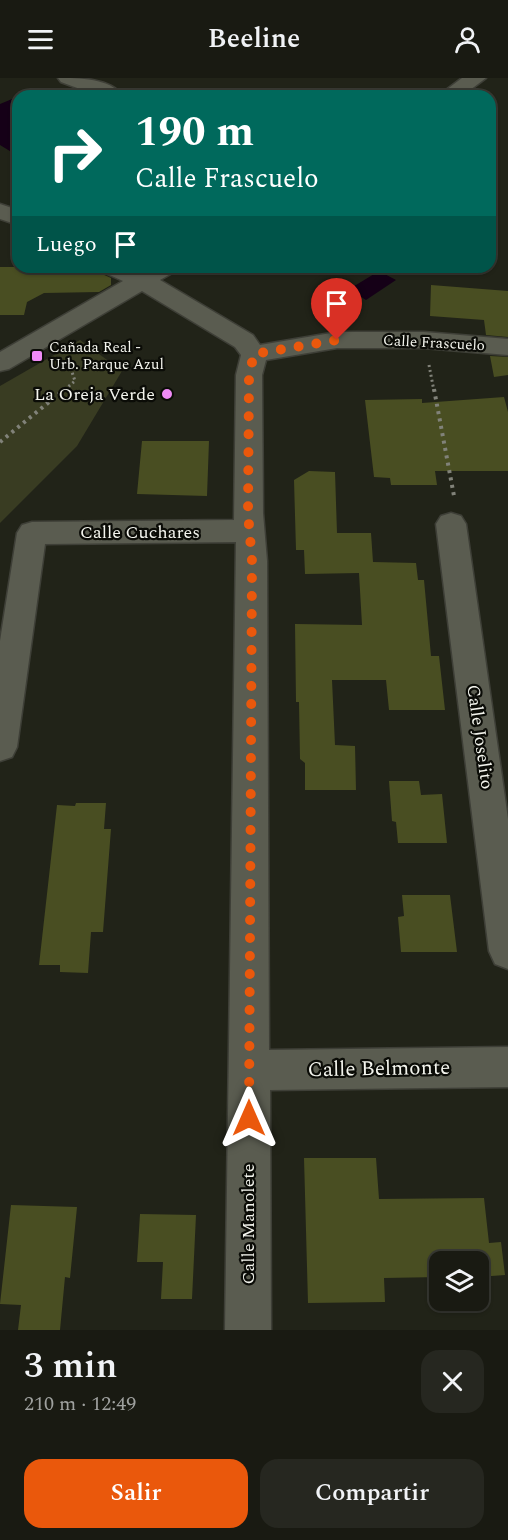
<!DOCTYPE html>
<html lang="es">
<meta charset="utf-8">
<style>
:root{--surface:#191a12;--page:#262720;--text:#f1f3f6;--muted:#9fa19f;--line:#373832;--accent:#ea580c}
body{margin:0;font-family:Spectral,serif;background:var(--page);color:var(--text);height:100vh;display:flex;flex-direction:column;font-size:22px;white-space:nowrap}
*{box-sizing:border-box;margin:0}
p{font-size:20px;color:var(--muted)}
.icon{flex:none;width:33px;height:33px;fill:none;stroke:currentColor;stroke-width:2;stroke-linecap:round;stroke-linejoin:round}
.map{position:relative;height:1252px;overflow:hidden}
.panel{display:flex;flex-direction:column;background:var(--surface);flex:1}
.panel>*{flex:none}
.hud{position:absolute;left:12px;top:12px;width:484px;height:183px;border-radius:18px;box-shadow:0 2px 4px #0004,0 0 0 2px var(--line);background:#00695c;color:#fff;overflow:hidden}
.controls{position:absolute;left:429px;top:1173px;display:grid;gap:12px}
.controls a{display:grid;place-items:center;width:60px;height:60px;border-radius:12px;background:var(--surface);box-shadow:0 2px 4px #0004,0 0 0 2px var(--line);font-size:30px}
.pin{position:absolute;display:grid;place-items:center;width:51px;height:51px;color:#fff;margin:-62px -26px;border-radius:50% 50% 50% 0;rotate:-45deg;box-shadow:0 0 6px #0007}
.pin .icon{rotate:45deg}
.me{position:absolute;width:66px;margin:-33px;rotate:0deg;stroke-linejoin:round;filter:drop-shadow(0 0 4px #0008)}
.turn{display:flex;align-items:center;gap:21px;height:126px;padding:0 24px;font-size:27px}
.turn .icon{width:78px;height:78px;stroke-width:2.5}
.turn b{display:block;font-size:42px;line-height:51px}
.then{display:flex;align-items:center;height:57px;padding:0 24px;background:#0003;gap:12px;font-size:22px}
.round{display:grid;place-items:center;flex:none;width:63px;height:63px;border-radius:18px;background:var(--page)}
.overview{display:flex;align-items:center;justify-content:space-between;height:102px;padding:0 24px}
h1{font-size:36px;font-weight:600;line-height:45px}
.button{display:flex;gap:12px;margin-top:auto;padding:12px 24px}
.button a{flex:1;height:69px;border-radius:18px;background:var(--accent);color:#fff;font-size:24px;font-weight:600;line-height:69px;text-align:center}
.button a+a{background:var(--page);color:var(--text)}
header{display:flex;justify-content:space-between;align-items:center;height:78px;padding:0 24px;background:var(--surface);font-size:27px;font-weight:600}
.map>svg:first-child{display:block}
.green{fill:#393c22}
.water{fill:#150017}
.building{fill:#494e22}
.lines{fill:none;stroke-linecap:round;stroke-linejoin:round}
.minor-casing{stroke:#3e3f37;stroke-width:3}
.path-far1{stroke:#818279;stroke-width:3;stroke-dasharray:2 3;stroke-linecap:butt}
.path{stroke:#818279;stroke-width:4;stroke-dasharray:3 4.5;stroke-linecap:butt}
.minor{fill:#5a5c50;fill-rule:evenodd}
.route{stroke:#ea580c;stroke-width:10;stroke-dasharray:0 18}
.poi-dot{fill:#f08bf6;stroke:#0b0c07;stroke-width:2}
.labels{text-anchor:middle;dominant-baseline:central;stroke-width:4.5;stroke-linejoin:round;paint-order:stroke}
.far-street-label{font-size:15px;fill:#f4f5ee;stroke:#0b0c07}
.far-poi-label{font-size:15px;fill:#f4f5ee;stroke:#0b0c07;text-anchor:start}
.poi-label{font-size:18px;fill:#f4f5ee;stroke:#0b0c07;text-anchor:end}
.street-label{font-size:18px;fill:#f4f5ee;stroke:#0b0c07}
.near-street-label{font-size:21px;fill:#f4f5ee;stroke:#0b0c07}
</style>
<header><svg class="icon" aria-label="menu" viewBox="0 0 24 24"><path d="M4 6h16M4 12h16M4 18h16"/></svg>Beeline<svg class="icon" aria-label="person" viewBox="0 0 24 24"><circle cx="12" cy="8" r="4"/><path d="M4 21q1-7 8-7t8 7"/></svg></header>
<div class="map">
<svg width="508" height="1252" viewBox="0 0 508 1252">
<rect width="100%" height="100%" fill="#212318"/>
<path class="green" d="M80 262 122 293 77 368 0 445V308Z"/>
<path class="water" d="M17 19 18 20V78L0 67V26Z
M379 193 396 202 366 222 347 210 349 207H356Z"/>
<path class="building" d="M0 189H98L102 196 111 200V207L99 214 44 215 27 224 24 237H0Z
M431 207 508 213V259L486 257 484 242 430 238Z
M490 278 508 279V297L494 299Z
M504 319 508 334V393H435L437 407H391L390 400 374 399 365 322 422 321V325Z
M142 363H209L207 418 137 416Z
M309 393 335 394 337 455H371L373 484 416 485 418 502H424L431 578H439L445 632H389L386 602H332L335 667 355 668 356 712H305V685L300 681 299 624H296L295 546 362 547 359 495 305 496 304 472H296L294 402Z
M389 703H419L421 717 442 716 447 765H398L396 744 392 743Z
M76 725H106L104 751H111L103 854H91L88 895 60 894V887H39L57 727 75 728Z
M402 817H450L457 874H401L398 839 404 838Z
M304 1080H376L379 1121 484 1120 489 1165 501 1164 505 1197 478 1199V1184H440V1199L384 1200 385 1224 308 1225Z
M11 1127 77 1129 70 1200 65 1199 60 1252H18L21 1227 0 1226Z
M140 1136 196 1137 192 1221H161L163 1184H137Z"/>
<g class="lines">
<g class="minor-casing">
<path id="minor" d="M58 0C79 0 110 0 123 18H99L61 4Z
M462 0H486L462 18H438Z
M0 126 18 132V147L0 141Z
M100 189H133L141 193 147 189H177L174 194 160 202 253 257 260 267 337 254H424L508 261V277L424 270H337L266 282 262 297 263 435 267 483 269 972 508 969V1009L270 1012 271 1252H225L236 464 45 466 17 669 12 679 0 683V563L17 455 22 447 32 444 234 442 236 297 241 277 235 269 142 213 9 291 0 293V274L123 203 103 194Z
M451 435 461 438 466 446 508 741V891L495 886 489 873 436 446 441 438Z"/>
</g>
<path class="path-far1" d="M60 280 70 288 75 303 63 313
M429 287 434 313"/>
<path class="path" d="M434 311 454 418
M0 364 65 311"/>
<use href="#minor" class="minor"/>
</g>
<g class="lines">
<path class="route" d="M249 1040 252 483 248 435 249 297 254 276 337 262"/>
</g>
<g class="poi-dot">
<rect x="31" y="272" width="12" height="12" rx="3"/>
<circle cx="167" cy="316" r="6"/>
</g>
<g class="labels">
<g class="far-street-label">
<text transform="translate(434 265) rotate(3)">Calle Frascuelo</text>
</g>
<g class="far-poi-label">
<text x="49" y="269">Cañada Real -<tspan x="49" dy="17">Urb. Parque Azul</tspan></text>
</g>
<g class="poi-label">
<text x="155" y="316">La Oreja Verde</text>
</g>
<g class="street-label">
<text x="140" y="454">Calle Cuchares</text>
<text transform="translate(480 659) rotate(82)">Calle Joselito</text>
<text transform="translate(248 1146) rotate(-90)">Calle Manolete</text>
</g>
<g class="near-street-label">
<text transform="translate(379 991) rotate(-1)">Calle Belmonte</text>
</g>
</g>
</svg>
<div class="controls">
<a><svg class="icon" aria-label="layers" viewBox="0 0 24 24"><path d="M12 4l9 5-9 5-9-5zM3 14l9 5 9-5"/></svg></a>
</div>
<div class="pin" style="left:337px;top:262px;background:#d93025"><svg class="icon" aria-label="arrive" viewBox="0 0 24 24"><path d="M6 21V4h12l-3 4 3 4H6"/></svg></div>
<svg class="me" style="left:249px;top:1040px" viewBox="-20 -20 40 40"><path d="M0-17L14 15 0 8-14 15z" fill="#ea580c" stroke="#fff" stroke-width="4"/></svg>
<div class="hud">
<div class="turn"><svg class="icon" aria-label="right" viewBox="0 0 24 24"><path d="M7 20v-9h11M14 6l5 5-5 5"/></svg><div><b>190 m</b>Calle Frascuelo</div></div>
<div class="then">Luego<svg class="icon" aria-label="arrive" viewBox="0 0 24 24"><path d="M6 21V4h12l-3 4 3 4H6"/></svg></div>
</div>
</div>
<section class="panel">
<div class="overview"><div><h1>3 min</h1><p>210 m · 12:49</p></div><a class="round"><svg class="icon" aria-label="close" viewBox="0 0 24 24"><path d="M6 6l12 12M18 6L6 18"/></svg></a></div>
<div class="button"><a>Salir</a><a>Compartir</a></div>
</section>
